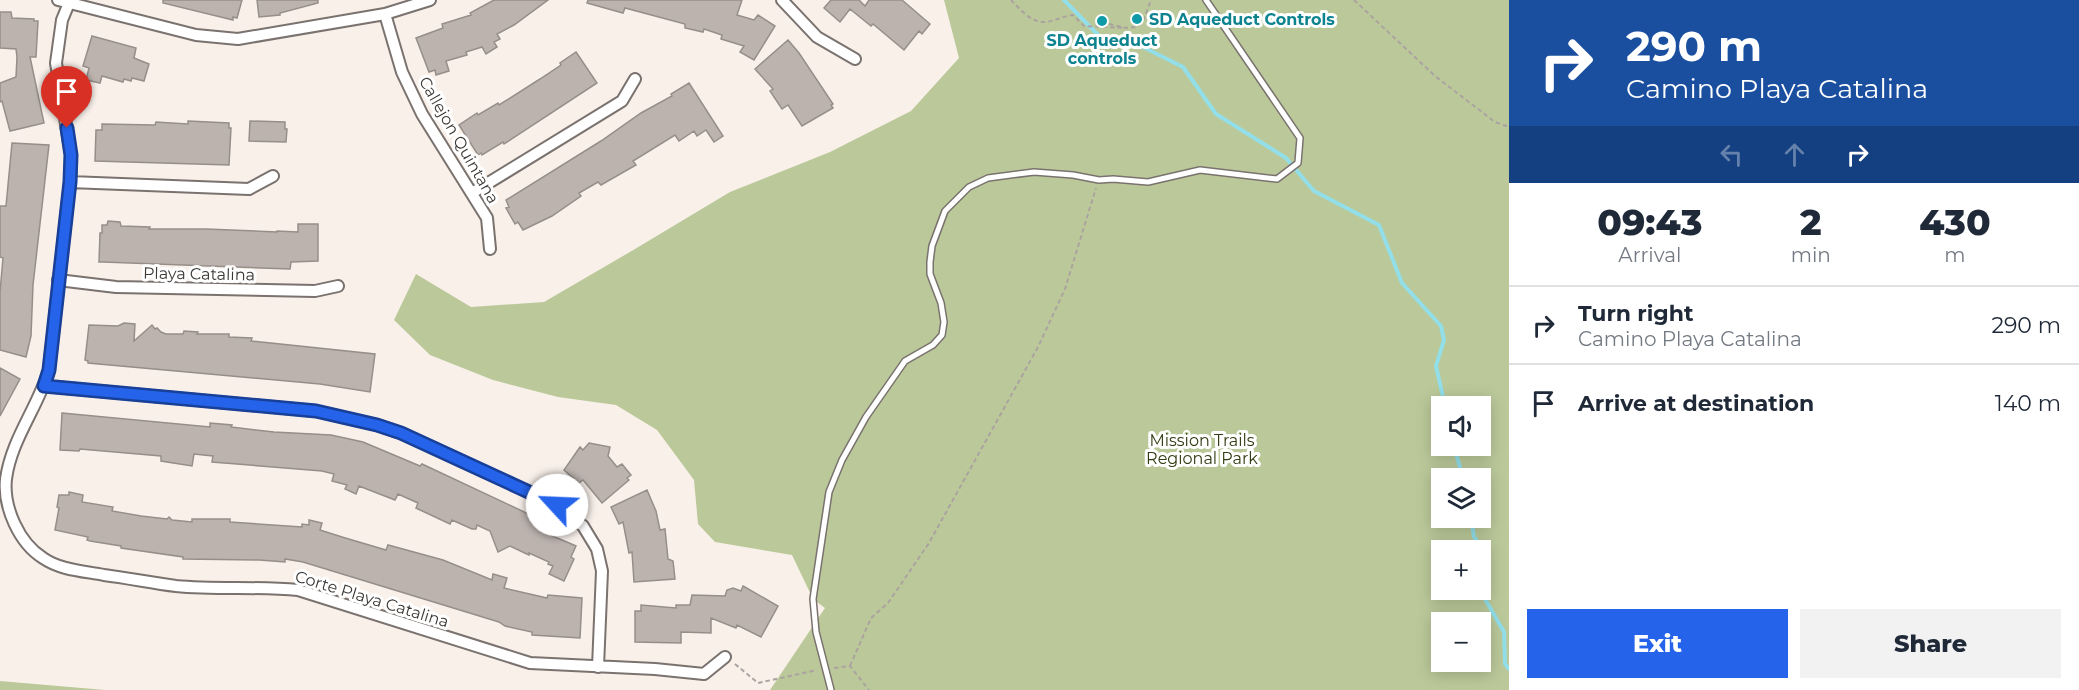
<!DOCTYPE html>
<meta charset="utf-8">
<style>
:root{--surface:#fff;--page:#f2f2f3;--text:#1f2937;--muted:#747a83;--line:#e0e1e3;--accent:#2563eb}
body{margin:0;font-family:Montserrat,sans-serif;background:var(--page);color:var(--text);height:100vh;display:flex;flex-direction:column;font-size:22px;white-space:nowrap}
*{box-sizing:border-box;margin:0}
p{font-size:20px;color:var(--muted)}
.icon{flex:none;width:33px;height:33px;fill:none;stroke:currentColor;stroke-width:2;stroke-linecap:round;stroke-linejoin:round}
.map{position:relative;flex:1;overflow:hidden}
.details{display:flex;flex-direction:column;background:var(--surface);width:570px}
.details>*{flex:none}
.guide{background:#1a4fa0;color:#fff;overflow:hidden}
.controls{position:absolute;left:1431px;top:396px;display:grid;gap:12px}
.controls a{display:grid;place-items:center;width:60px;height:60px;border-radius:0px;background:var(--surface);box-shadow:0 3px 15px #0003;font-size:30px}
.pin{position:absolute;display:grid;place-items:center;width:51px;height:51px;color:#fff;margin:-62px -26px;border-radius:50% 50% 50% 0;rotate:-45deg;box-shadow:0 0 6px #0007}
.pin .icon{rotate:45deg}
.me{position:absolute;width:66px;margin:-33px;rotate:295deg;stroke-linejoin:round;filter:drop-shadow(0 0 4px #0008)}
.turn{display:flex;align-items:center;gap:21px;height:126px;padding:0 18px;font-size:27px}
.turn .icon{width:78px;height:78px;stroke-width:2.5}
.turn b{display:block;font-size:42px;line-height:51px}
.lanes{display:flex;align-items:center;height:57px;padding:0 18px;background:#0003;justify-content:center;gap:30px;direction:ltr}
.lanes .off{opacity:.35}
.eta{display:flex;justify-content:space-evenly;align-items:center;height:102px;text-align:center}
.eta b{font-size:36px;font-weight:800;line-height:42px}
.cta{display:flex;gap:12px;margin-top:auto;padding:12px 18px}
.cta a{flex:1;height:69px;border-radius:0px;background:var(--accent);color:#fff;font-size:24px;font-weight:800;line-height:69px;text-align:center}
.cta a+a{background:var(--page);color:var(--text)}
ul{padding:0;list-style:none}
li{display:flex;align-items:center;gap:18px;height:78px;padding:0 18px;border-top:2px solid var(--line)}
li div{flex:1}
li b{display:block;font-size:22px}
li em{font-style:normal}
main{display:flex;flex:1;min-height:0}
.map>svg:first-child{display:block}
.green{fill:#bbc99a;fill-rule:evenodd}
.lines{fill:none;stroke-linecap:round;stroke-linejoin:round}
.stream{stroke:#92dfe9;stroke-width:4}
.building{fill:#bcb3ae;stroke:#968e89;stroke-width:1.5}
.lane-casing{stroke:#7a726e;stroke-width:8}
.street-casing{stroke:#7a726e;stroke-width:14}
.path{stroke:#aaa39f;stroke-width:2;stroke-dasharray:4.5 3;stroke-linecap:butt}
.lane{stroke:#fff;stroke-width:5}
.street{stroke:#fff;stroke-width:10}
.route-casing{stroke:#184099;stroke-width:15}
.route{stroke:#2563eb;stroke-width:10}
.culture-dot{fill:#0f9aa8;stroke:#fff;stroke-width:2}
.labels{text-anchor:middle;dominant-baseline:central;stroke-width:6;stroke-linejoin:round;paint-order:stroke}
.culture-label{font-size:16px;font-weight:bold;fill:#0d838f;stroke:#fff;text-anchor:start}
.street-label{font-size:16px;fill:#3a3734;stroke:#fff}
.park-label{font-size:16px;fill:#323c12;stroke:#fff}
</style>
<main>
<div class="map">
<svg width="1509" height="690" viewBox="0 0 1509 690">
<rect width="100%" height="100%" fill="#f9f0ea"/>
<path class="green" d="M944 0H1509V690H770L825 608 813 599 792 555 715 542 698 524 694 480 657 430 616 405 558 397 493 380 430 355 394 320 416 274 471 307 544 302 635 249 730 192 830 152 911 111 959 58ZM1442 406H1480V446H1442ZM1442 478H1480V518H1442ZM1442 550H1480V590H1442ZM1442 622H1480V662H1442Z
M0 681 105 690H0Z"/>
<g class="lines">
<path class="stream" d="M1064 0 1101 38 1137 44 1183 67 1216 114 1286 158 1314 191 1379 225 1402 283 1441 326 1444 340 1436 366 1445 406
M1454 446 1463 478
M1471 518 1474 537 1485 550V599L1504 632 1505 664 1509 669"/>
</g>
<path class="building" d="M163 0H242L237 18 233 17V20L163 3Z
M257 0H318V3L280 13V15L259 17Z
M494 0H548L514 25 497 34 500 39 494 42 497 47 486 54 482 47 466 52 467 55 446 61 449 71 436 75 435 70 429 72 416 38 443 28 442 24 471 15 470 13Z
M588 0H742L737 15 754 20 758 15 775 26 754 60 740 52 744 46 721 39 722 35 704 29 703 32 685 28V24L625 8 623 13 587 3Z
M831 0H859L865 6 869 0H902L930 24 922 34 919 31 904 50 873 24 871 26 850 9 840 22 824 8Z
M0 12H11L12 18 34 19V21H38L36 57H30L44 123 10 131 2 101 0 102V83L16 77 17 57 16 49 0 48Z
M92 36 136 48 134 58 149 64 144 81 132 78 131 81 124 79 123 82 102 76 100 83 86 80 89 68 83 66Z
M788 40 799 53 833 104 831 105 833 108 802 126 788 105 782 109 770 91 773 89 755 69Z
M576 52 597 83 504 144 503 142 482 155 481 153 478 155 459 125 477 113 478 115 498 103 499 105 540 79 561 65 560 63Z
M689 83 723 136 714 142 706 130 697 136 694 131 679 141 675 135 633 161 636 165 601 185 598 182 579 193 581 196 552 216 523 230 518 222 515 224 506 208 509 207 506 200 601 141 641 113 672 96 671 94Z
M188 121 229 123V128H231L229 165 95 161 96 130H102V124L155 125 156 122 188 124Z
M250 121 285 122V129H287L286 142 249 141Z
M12 143 49 145 33 285 31 336 26 357 0 350V292L3 258 0 257V206H6Z
M108 221 120 222 121 226 150 227 149 229H206L277 232V231L298 232V224H318V261L291 262 290 269 103 262H99L100 233H102V225H107Z
M124 323 135 324 134 341 152 325 155 329 157 328 161 332 166 334H183L184 331 198 332 197 334H229V337L252 338 251 341 375 354 370 392 320 384 88 363V361L85 360 89 325 118 326Z
M0 368 20 379 0 416Z
M62 413 210 427V423L232 425 231 427 274 432 331 435 363 442 420 466 422 464 552 525 548 534 576 546 571 557 574 559 564 581 549 574 553 566 548 564 549 562 529 553V555L510 546 498 552 490 531 477 525 476 529H472L452 520 450 524 416 508 418 503 398 494 395 500 359 486 356 494 345 489 347 485 332 481 334 474 322 471 212 462 213 456 194 454 192 466 161 461V456L80 449 79 451 60 450Z
M589 443 610 447 608 456 617 467 622 464 631 475 627 478 629 480 602 503 583 480 579 483 564 470 580 447 583 450Z
M647 490 656 511 660 530 665 529 668 559 673 561 675 579 634 582 632 552 629 553 623 522 619 524 611 507Z
M69 492 83 495 82 502 113 507 112 511 141 516 167 519 169 517 172 520 192 522V519H230V522L302 527V524L309 525V520L322 523 320 530 342 537 386 550 388 545 443 560 492 580 493 574 507 578 504 588 547 598 548 595 582 598 580 638 532 635V632L505 626 499 622 303 562 285 559V562L259 560 183 559V557L121 548V546L90 541 87 540 88 537 55 530 59 508 57 507 59 495H69Z
M743 586 778 606 761 637 737 625 736 628 711 618V633L681 632V643L635 642V611H641V605L676 608V605H690L692 595 725 596 727 590 733 588 741 591Z"/>
<g class="lines">
<g class="lane-casing">
<path id="lane" d="M831 690 816 632 813 599 829 492 842 460 866 417 905 361 933 345 942 335 944 322 941 303 930 274V262L932 246 945 211 969 187 988 178 1034 172 1073 175 1099 180 1113 179 1148 182 1200 170 1277 179 1298 163 1300 138 1206 0"/>
</g>
<g class="street-casing">
<path id="street" d="M58 0 196 35 238 39 385 14 430 0
M782 0 817 37 855 59
M69 3 62 20 56 63 71 155 70 182 49 370C38 407 11 440 6 479 3 507 19 543 43 558 60 570 83 571 104 575 128 578 152 583 176 586 216 590 257 586 298 590L530 663 655 669 704 674 725 657
M385 14 402 72 422 114 487 218 490 249
M70 182 249 189 273 176
M472 193 622 101 635 79
M58 280 116 287 315 291 338 286
M44 386 316 411 377 425 401 433 557 505 583 526 597 549 602 571 598 667"/>
</g>
<path class="path" d="M1011 0C1020 9 1030 22 1044 22 1053 22 1063 16 1073 15L1084 26 1126 28
M1354 0 1435 76 1495 122 1509 127
M1109 24 1126 28 1137 27 1143 21 1151 0
M735 664 758 683 817 670
M850 666 871 618 888 603 929 543 1038 347 1065 289 1096 188
M834 668 850 666 869 690"/>
<use href="#lane" class="lane"/>
<use href="#street" class="street"/>
</g>
<g class="lines">
<g class="route-casing">
<path id="route" d="M67 128 71 155 70 182 49 370 44 386 316 411 377 425 401 433 557 505"/>
</g>
<use href="#route" class="route"/>
</g>
<g class="culture-dot">
<circle cx="1137" cy="19" r="6"/>
<circle cx="1102" cy="21" r="6"/>
</g>
<g class="labels">
<g class="culture-label">
<text x="1149" y="19">SD Aqueduct Controls</text>
<text x="1102" y="40" text-anchor="middle">SD Aqueduct<tspan x="1102" dy="18">controls</tspan></text>
</g>
<g class="street-label">
<text transform="translate(459 140) rotate(60)">Callejon Quintana</text>
<text transform="translate(199 274) rotate(1)">Playa Catalina</text>
<text transform="translate(372 599) rotate(17)">Corte Playa Catalina</text>
</g>
<g class="park-label">
<text x="1202" y="440">Mission Trails<tspan x="1202" dy="18">Regional Park</tspan></text>
</g>
</g>
</svg>
<div class="controls">
<a><svg class="icon" aria-label="sound" viewBox="0 0 24 24"><path d="M4 9h4l5-4v14l-5-4H4zM17 9q2 3 0 6"/></svg></a>
<a><svg class="icon" aria-label="layers" viewBox="0 0 24 24"><path d="M12 4l9 5-9 5-9-5zM3 14l9 5 9-5"/></svg></a>
<a>+</a>
<a>−</a>
</div>
<div class="pin" style="left:67px;top:128px;background:#d93025"><svg class="icon" aria-label="arrive" viewBox="0 0 24 24"><path d="M6 21V4h12l-3 4 3 4H6"/></svg></div>
<svg class="me" style="left:557px;top:505px" viewBox="-20 -20 40 40"><circle r="19" fill="#fff"/><path d="M0-13L10 11 0 6-10 11z" fill="#2563eb"/></svg>
</div>
<section class="details">
<div class="guide">
<div class="turn"><svg class="icon" aria-label="right" viewBox="0 0 24 24"><path d="M7 20v-9h11M14 6l5 5-5 5"/></svg><div><b>290 m</b>Camino Playa Catalina</div></div>
<div class="lanes"><svg class="icon off" aria-label="left" viewBox="0 0 24 24"><path d="M17 20v-9H6M10 6l-5 5 5 5"/></svg><svg class="icon off" aria-label="ahead" viewBox="0 0 24 24"><path d="M12 20V5M6 11l6-6 6 6"/></svg><svg class="icon" aria-label="right" viewBox="0 0 24 24"><path d="M7 20v-9h11M14 6l5 5-5 5"/></svg></div>
</div>
<div class="eta">
<div><b>09:43</b><p>Arrival</p></div>
<div><b>2</b><p>min</p></div>
<div><b>430</b><p>m</p></div>
</div>
<ul>
<li><svg class="icon" aria-label="right" viewBox="0 0 24 24"><path d="M7 20v-9h11M14 6l5 5-5 5"/></svg><div><b>Turn right</b><p>Camino Playa Catalina</p></div><em>290 m</em></li>
<li><svg class="icon" aria-label="arrive" viewBox="0 0 24 24"><path d="M6 21V4h12l-3 4 3 4H6"/></svg><div><b>Arrive at destination</b></div><em>140 m</em></li>
</ul>
<div class="cta"><a>Exit</a><a>Share</a></div>
</section>
</main>
